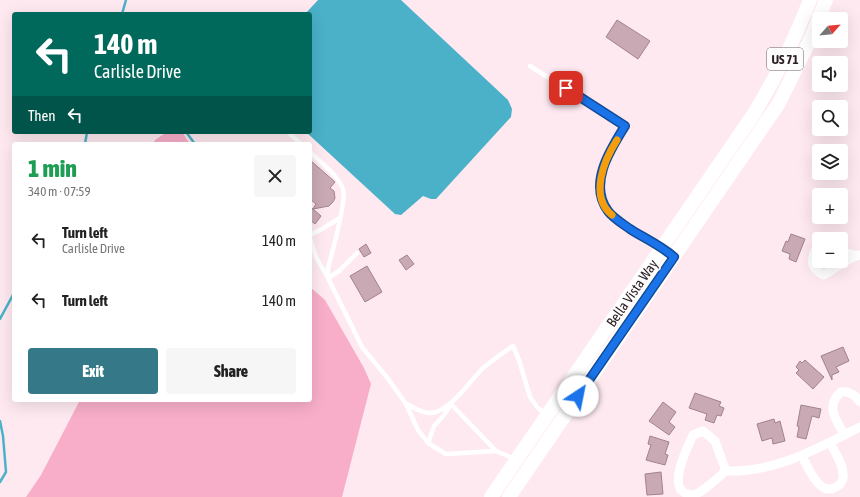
<!DOCTYPE html>
<meta charset="utf-8">
<style>
:root{--surface:#fff;--page:#f6f6f6;--text:#222;--muted:#767676;--accent:#357989}
body{margin:0;font-family:"Asap Condensed",sans-serif;background:var(--page);color:var(--text);height:100vh;display:flex;flex-direction:column;font-size:15px;white-space:nowrap}
*{box-sizing:border-box;margin:0}
p{font-size:13px;color:var(--muted)}
.icon{flex:none;width:22px;height:22px;fill:none;stroke:currentColor;stroke-width:2;stroke-linecap:round;stroke-linejoin:round}
.map{position:relative;flex:1;overflow:hidden}
.details{position:absolute;left:12px;top:142px;width:300px;height:260px;display:flex;flex-direction:column;background:var(--surface);border-radius:4px;box-shadow:0 4px 16px #0002}
.details>*{flex:none}
.guide{position:absolute;left:12px;top:12px;width:300px;height:122px;border-radius:4px;box-shadow:0 4px 16px #0002;background:#00695c;color:#fff;overflow:hidden}
.needle{width:26px;rotate:63deg}
.buttons{position:absolute;left:812px;top:12px;display:grid;gap:8px}
.buttons a{display:grid;place-items:center;width:36px;height:36px;border-radius:4px;background:var(--surface);box-shadow:0 4px 16px #0002;font-size:20px}
.pin{position:absolute;display:grid;place-items:center;width:34px;height:34px;color:#fff;margin:-17px;border-radius:8px;box-shadow:0 2px 6px #0006}
.me{position:absolute;width:44px;margin:-22px;rotate:34deg;stroke-linejoin:round;filter:drop-shadow(0 0 3px #0008)}
.turn{display:flex;align-items:center;gap:14px;height:84px;padding:0 16px;font-size:18px}
.turn .icon{width:52px;height:52px;stroke-width:2.5}
.turn b{display:block;font-size:28px;line-height:34px}
.then{display:flex;align-items:center;height:38px;padding:0 16px;background:#0003;gap:8px;font-size:15px}
.round{display:grid;place-items:center;flex:none;width:42px;height:42px;border-radius:4px;background:var(--page)}
.head{display:flex;align-items:center;justify-content:space-between;height:68px;padding:0 16px}
h1{font-size:24px;font-weight:800;line-height:30px;color:#1e9e55}
.action{display:flex;gap:8px;margin-top:auto;padding:8px 16px}
.action a{flex:1;height:46px;border-radius:4px;background:var(--accent);color:#fff;font-size:16px;font-weight:800;line-height:46px;text-align:center}
.action a+a{background:var(--page);color:var(--text)}
ul{padding:0;list-style:none}
li{display:flex;align-items:center;gap:12px;height:60px;padding:0 16px}
li div{flex:1}
li b{display:block;font-size:15px}
li em{font-style:normal}
.map>svg:first-child{display:block}
.green{fill:#f8aec9}
.water{fill:#4ab1c8}
.lines{fill:none;stroke-linecap:round;stroke-linejoin:round}
.stream{stroke:#4ab1c8;stroke-width:2.5}
.building{fill:#c9a9b4;stroke:#a1838d}
.lane{stroke:#fff;stroke-width:4.5}
.street{stroke:#fff;stroke-width:9}
.primary{stroke:#fff;stroke-width:14}
.route-casing{stroke:#114b97;stroke-width:10}
.route{stroke:#1a73e8;stroke-width:7}
.slow{stroke:#f59e0b;stroke-width:7}
.labels{text-anchor:middle;dominant-baseline:central;stroke-width:3.5;stroke-linejoin:round;paint-order:stroke}
.shield{fill:#fdfdfd;stroke:#696164;stroke-width:1}
.shield-label{font-size:13px;font-weight:bold;fill:#2a1e22}
.street-label{font-size:14px;fill:#2a1e22;stroke:#fdfdfd}
</style>
<div class="map">
<svg width="860" height="497" viewBox="0 0 860 497">
<rect width="100%" height="100%" fill="#fee9f0"/>
<path class="green" d="M167 132H182L190 144H153L155 140Z
M310 287 325 300 364 368 371 384 342 497H26L41 475 80 400H310Z"/>
<path class="water" d="M318 0H401L508 100 512 109 511 117 436 199H431L423 196 401 215 395 214 306 132H310V14H305Z"/>
<g class="lines">
<path class="stream" d="M122 14 126 0
M186 132 195 144
M85 144 87 132
M0 319 14 293
M0 421 3 436 6 472 0 482"/>
</g>
<path class="building" d="M617 20 650 41 638 59 606 37Z
M310 160 335 182 330 188 334 191 335 198 333 202 329 206 313 209 321 216 315 224 310 220V207L313 209 316 204 310 199Z
M791 234 805 239 796 262 789 259 790 254 782 251 786 241 788 242Z
M366 244 371 253 364 257 359 249Z
M407 255 414 264 406 270 399 260Z
M367 266 382 292 365 302 350 276Z
M843 347 849 361 836 367 839 372 832 375V380L821 356Z
M805 360 824 377 813 389 796 373 799 370 796 367 800 361 802 363Z
M695 393 721 402 719 406 724 408 721 416 717 415 714 423 705 420 707 414 689 408Z
M663 402 676 412 669 422 675 427 669 435 649 421Z
M801 405 821 409 819 418 812 416 806 439 797 437 799 427 797 426Z
M774 419 775 423 780 421 785 441 773 444 772 438 762 441 757 424Z
M650 436 669 442 665 454 668 455 665 465 646 460 651 445 648 444Z
M661 472 663 494 647 495 645 474Z"/>
<g class="lines">
<path class="lane" d="M530 66 625 126
M288 132 301 144
M310 152C321 163 337 174 343 189 347 201 332 253 328 268V278L362 347 389 380 406 404 418 430 428 443 446 454 496 451 515 459
M310 235 320 230 340 218
M310 238 316 257 328 278 339 271 357 253
M407 404C414 408 422 413 430 413 449 413 470 381 483 368 493 360 502 353 513 346L519 360 530 397 537 407 546 414
M428 443 434 426 444 415 451 404 496 451"/>
<path class="street" d="M625 126C610 151 589 182 608 211 612 217 623 224 629 228 641 236 655 241 666 250
M819 250 814 252C811 264 812 268 823 275 835 270 848 257 860 255
M841 251 857 256
M703 431 715 441 726 471C717 478 707 489 696 494 692 496 689 495 685 493 668 485 688 446 693 435Z
M845 435C836 421 825 405 841 392 850 391 855 395 860 402
M802 456C808 467 819 497 836 487 841 485 844 479 843 474 843 464 835 452 830 443
M726 471C775 473 818 448 860 427"/>
<path class="primary" d="M491 497 753 115C776 78 794 41 810 0
M509 497 779 103 811 38 826 0"/>
</g>
<g class="lines">
<g class="route-casing">
<path id="route" d="M566 88 625 126C610 150 588 184 608 211 613 218 623 224 630 229 644 238 660 245 674 257L578 396"/>
</g>
<use href="#route" class="route"/>
<path class="slow" d="M612 215C589 197 604 160 617 140"/>
</g>
<g class="labels">
<rect class="shield" x="767" y="48" width="36" height="22" rx="3"/>
<g class="shield-label">
<text x="785" y="59">US 71</text>
</g>
<g class="street-label">
<text transform="translate(632 293) rotate(-55)">Bella Vista Way</text>
</g>
</g>
</svg>
<div class="buttons">
<a><svg class="needle" viewBox="-14 -14 28 28"><path d="M0-13l5 13h-10z" fill="#e53935"/><path d="M0 13l5-13h-10z" fill="#767676"/></svg></a>
<a><svg class="icon" aria-label="sound" viewBox="0 0 24 24"><path d="M4 9h4l5-4v14l-5-4H4zM17 9q2 3 0 6"/></svg></a>
<a><svg class="icon" aria-label="search" viewBox="0 0 24 24"><circle cx="10" cy="10" r="6"/><path d="M15 15l6 6"/></svg></a>
<a><svg class="icon" aria-label="layers" viewBox="0 0 24 24"><path d="M12 4l9 5-9 5-9-5zM3 14l9 5 9-5"/></svg></a>
<a>+</a>
<a>−</a>
</div>
<div class="pin" style="left:566px;top:88px;background:#d93025"><svg class="icon" aria-label="arrive" viewBox="0 0 24 24"><path d="M6 21V4h12l-3 4 3 4H6"/></svg></div>
<svg class="me" style="left:578px;top:396px" viewBox="-20 -20 40 40"><circle r="19" fill="#fff"/><path d="M0-13L10 11 0 6-10 11z" fill="#1a73e8"/></svg>
<div class="guide">
<div class="turn"><svg class="icon" aria-label="left" viewBox="0 0 24 24"><path d="M17 20v-9H6M10 6l-5 5 5 5"/></svg><div><b>140 m</b>Carlisle Drive</div></div>
<div class="then">Then<svg class="icon" aria-label="left" viewBox="0 0 24 24"><path d="M17 20v-9H6M10 6l-5 5 5 5"/></svg></div>
</div>
<section class="details">
<div class="head"><div><h1>1 min</h1><p>340 m · 07:59</p></div><a class="round"><svg class="icon" aria-label="close" viewBox="0 0 24 24"><path d="M6 6l12 12M18 6L6 18"/></svg></a></div>
<ul>
<li><svg class="icon" aria-label="left" viewBox="0 0 24 24"><path d="M17 20v-9H6M10 6l-5 5 5 5"/></svg><div><b>Turn left</b><p>Carlisle Drive</p></div><em>140 m</em></li>
<li><svg class="icon" aria-label="left" viewBox="0 0 24 24"><path d="M17 20v-9H6M10 6l-5 5 5 5"/></svg><div><b>Turn left</b></div><em>140 m</em></li>
</ul>
<div class="action"><a>Exit</a><a>Share</a></div>
</section>
</div>
